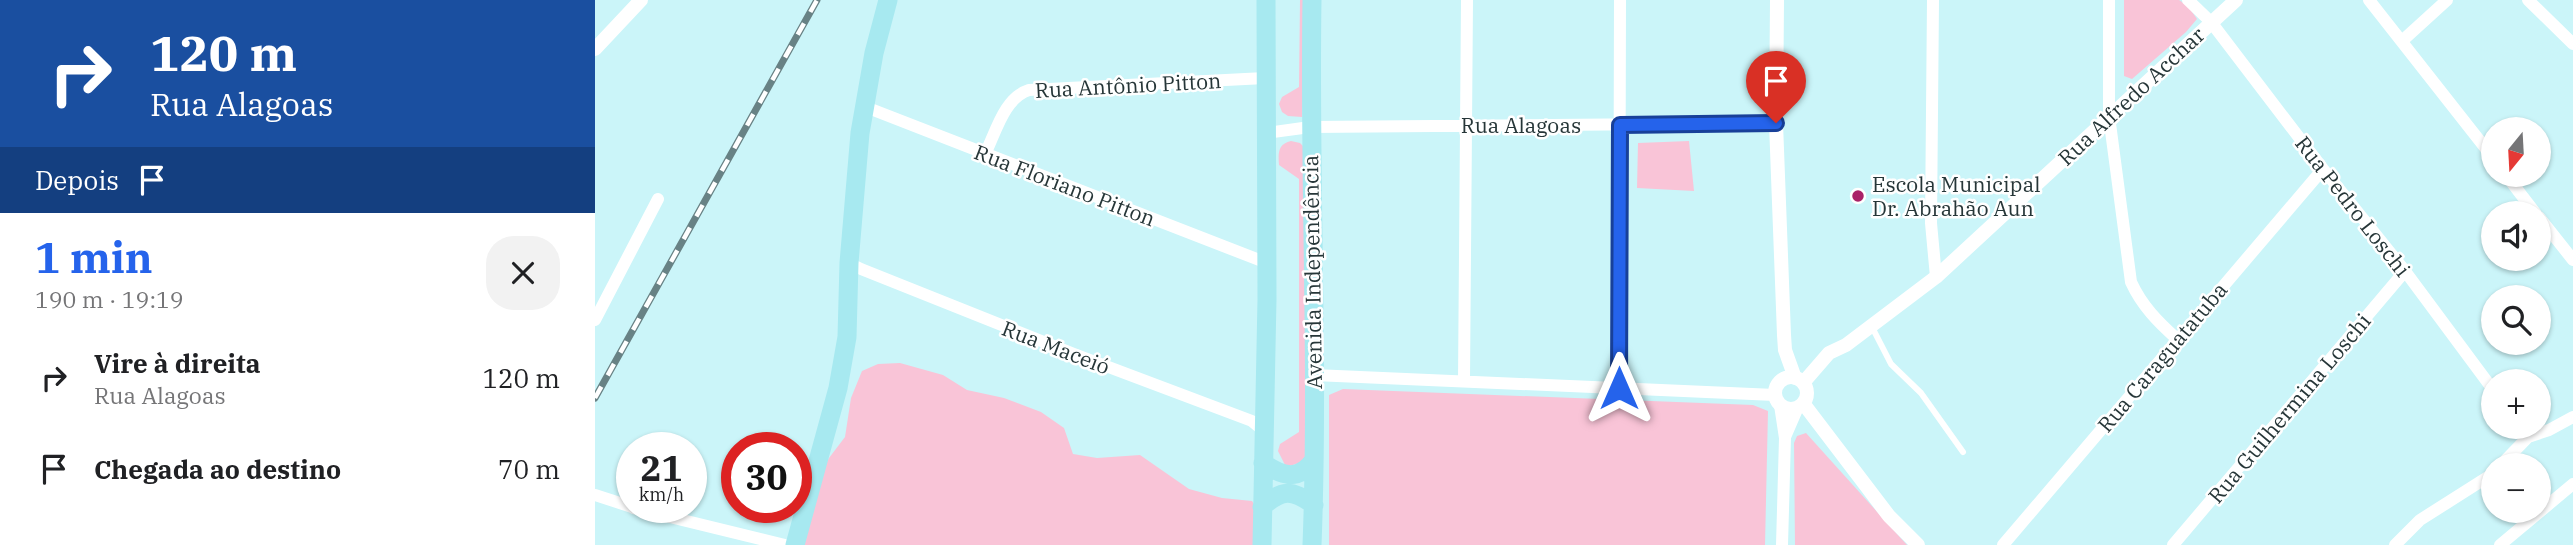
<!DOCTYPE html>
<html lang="pt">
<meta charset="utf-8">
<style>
:root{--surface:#fff;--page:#f2f2f2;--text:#202124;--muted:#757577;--accent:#2563eb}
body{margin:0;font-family:"IBM Plex Serif",serif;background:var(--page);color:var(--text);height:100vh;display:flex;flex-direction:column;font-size:26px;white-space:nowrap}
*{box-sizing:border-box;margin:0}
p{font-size:23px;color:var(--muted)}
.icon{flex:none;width:38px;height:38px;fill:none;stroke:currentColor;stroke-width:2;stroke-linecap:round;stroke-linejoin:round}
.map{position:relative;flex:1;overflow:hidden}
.sheet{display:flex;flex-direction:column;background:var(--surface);width:595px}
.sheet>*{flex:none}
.top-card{background:#1a4fa0;color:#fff;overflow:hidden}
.needle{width:46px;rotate:198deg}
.controls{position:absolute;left:1886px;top:117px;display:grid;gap:14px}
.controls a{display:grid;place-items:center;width:70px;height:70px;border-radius:50%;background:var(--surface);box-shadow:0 2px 5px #0004;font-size:35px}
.speed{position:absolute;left:21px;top:432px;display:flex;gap:14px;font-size:35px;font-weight:700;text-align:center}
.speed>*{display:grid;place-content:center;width:91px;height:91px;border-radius:50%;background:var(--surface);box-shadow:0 2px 5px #0004;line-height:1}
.speed small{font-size:18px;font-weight:400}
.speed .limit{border:10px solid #d22;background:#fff;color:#111}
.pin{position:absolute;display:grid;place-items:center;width:60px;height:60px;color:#fff;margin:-72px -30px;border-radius:50% 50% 50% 0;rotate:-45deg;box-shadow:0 0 7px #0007}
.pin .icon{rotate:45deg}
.me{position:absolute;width:77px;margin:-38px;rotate:0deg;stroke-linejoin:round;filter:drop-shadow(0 0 5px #0008)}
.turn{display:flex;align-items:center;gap:24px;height:147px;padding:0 35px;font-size:32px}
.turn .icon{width:91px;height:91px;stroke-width:2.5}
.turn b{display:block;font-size:49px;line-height:60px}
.then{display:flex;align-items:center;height:66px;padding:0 35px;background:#0003;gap:14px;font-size:26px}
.round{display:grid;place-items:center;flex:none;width:74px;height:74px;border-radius:28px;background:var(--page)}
.summary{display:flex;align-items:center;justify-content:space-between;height:119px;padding:0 35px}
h1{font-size:42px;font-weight:800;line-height:52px;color:var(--accent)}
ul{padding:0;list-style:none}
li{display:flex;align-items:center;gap:21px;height:91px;padding:0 35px}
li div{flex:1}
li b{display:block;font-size:26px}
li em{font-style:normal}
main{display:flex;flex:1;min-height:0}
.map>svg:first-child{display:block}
.green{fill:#f9c4d7}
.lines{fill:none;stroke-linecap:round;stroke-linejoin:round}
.service{stroke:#fff;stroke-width:6}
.minor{stroke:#fff;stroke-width:12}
.tertiary{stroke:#fff;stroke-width:14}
.primary{stroke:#a7e9f0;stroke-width:19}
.rail-casing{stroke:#688285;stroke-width:7}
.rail{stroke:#fff;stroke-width:4.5;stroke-dasharray:13;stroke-linecap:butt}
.route-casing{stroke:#184099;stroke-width:18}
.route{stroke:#2563eb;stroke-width:12}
.poi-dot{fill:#a92168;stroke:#fff;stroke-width:2.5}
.labels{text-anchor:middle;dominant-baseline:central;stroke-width:5;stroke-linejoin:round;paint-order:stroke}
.street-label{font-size:21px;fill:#263638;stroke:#fff}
.poi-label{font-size:21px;fill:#263638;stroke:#fff;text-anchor:start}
</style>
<main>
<section class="sheet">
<div class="top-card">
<div class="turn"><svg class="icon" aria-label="right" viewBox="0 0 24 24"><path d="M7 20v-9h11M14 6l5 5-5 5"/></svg><div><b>120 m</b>Rua Alagoas</div></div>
<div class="then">Depois<svg class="icon" aria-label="arrive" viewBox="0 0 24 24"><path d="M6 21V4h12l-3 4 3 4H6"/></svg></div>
</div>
<div class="summary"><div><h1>1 min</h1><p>190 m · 19:19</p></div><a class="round"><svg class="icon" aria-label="close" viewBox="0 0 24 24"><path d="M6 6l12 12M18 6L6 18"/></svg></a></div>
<ul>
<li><svg class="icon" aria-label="right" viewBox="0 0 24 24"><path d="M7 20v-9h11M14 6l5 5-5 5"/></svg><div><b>Vire à direita</b><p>Rua Alagoas</p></div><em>120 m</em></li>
<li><svg class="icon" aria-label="arrive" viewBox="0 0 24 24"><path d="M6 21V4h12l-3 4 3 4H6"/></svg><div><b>Chegada ao destino</b></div><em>70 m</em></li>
</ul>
</section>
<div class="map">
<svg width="1978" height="545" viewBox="0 0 1978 545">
<rect width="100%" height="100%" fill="#cbf5f9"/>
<path class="green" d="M705 0H713L707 117 693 116 687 112 684 104 687 97 704 87Z
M1529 0H1584L1593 6 1602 19 1591 32 1537 79 1529 76Z
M696 141 705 143 710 148 711 461 691 467 683 451 685 444 704 432V179L684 165C683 153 683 144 696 141Z
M1094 141 1099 191 1042 188 1043 143Z
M305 363 348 375 372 390 409 398 446 412 469 428 478 454 502 458 545 455 594 489 627 498 657 501 663 510 661 545H207L223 480 234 458 250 437 256 398 267 371 283 364Z
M748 389 1158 405 1173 411 1170 545H734V395Z
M1211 433 1312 545H1200L1199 443 1202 436Z"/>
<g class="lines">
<path class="service" d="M1277 327 1296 364 1326 393 1368 452"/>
<path class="minor" d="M1338 0 1336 223 1341 277
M1514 0V116L1536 282C1547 306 1563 322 1582 339
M1593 0 1616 22 1728 169 1810 271 1899 391
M1774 0 1899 159
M1933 0 1978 44
M1807 41 1852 0
M268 106 672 263
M671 133 715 127 1181 123
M390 154C401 132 409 98 434 90L670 78
M1911 175 1941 214
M1944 217 1978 260
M254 263 266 269 479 354 657 421 668 430
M0 320 63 199
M719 375 1180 395
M869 381 872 0
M1024 388 1025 0
M1185 405 1190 438 1187 545
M1190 437 1203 407
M1905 466 1933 437 1954 430 1978 417
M0 495 37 507
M38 508 190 545
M1408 545 1728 169
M1578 545 1810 271
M1800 545 1825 520 1899 473
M1905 545 1978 484"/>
<path class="tertiary" d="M1182 0 1181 123 1189 335 1190 350 1200 378
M0 49 46 0
M1180 393a16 16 0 1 1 32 0a16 16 0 1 1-32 0Z
M1208 383 1234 353 1251 345 1341 277 1641 0
M1208 403 1294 516 1323 545"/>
<path class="primary" d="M717 0C714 182 724 363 717 545
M668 463C688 477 704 481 719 460
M667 507C687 489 697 489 719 505
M200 545 243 388 252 337 254 263 265 133 279 53 293 0
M667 545 672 299 671 0"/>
<g class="rail-casing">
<path id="rail" d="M0 398 222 0"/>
</g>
<use href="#rail" class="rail"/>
</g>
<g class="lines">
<g class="route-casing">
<path id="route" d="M1024 388 1025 125 1181 123"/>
</g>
<use href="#route" class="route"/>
</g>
<circle class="poi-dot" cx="1263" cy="196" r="7"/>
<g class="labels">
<g class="street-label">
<text transform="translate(533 85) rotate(-3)">Rua Antônio Pitton</text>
<text transform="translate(1536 96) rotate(-43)">Rua Alfredo Acchar</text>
<text x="926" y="125">Rua Alagoas</text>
<text transform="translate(470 185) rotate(21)">Rua Floriano Pitton</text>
<text transform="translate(1758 206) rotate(52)">Rua Pedro Loschi</text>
<text transform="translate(717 272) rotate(-91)">Avenida Independência</text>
<text transform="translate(461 347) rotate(21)">Rua Maceió</text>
<text transform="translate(1567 357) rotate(-50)">Rua Caraguatatuba</text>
<text transform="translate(1694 408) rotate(-50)">Rua Guilhermina Loschi</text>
</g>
<g class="poi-label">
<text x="1277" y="184">Escola Municipal<tspan x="1277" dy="24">Dr. Abrahão Aun</tspan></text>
</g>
</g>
</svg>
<div class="controls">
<a><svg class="needle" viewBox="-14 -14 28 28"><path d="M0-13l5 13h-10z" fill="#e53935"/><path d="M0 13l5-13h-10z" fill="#757577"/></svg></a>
<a><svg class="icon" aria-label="sound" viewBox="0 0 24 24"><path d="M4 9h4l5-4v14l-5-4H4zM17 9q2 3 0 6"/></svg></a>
<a><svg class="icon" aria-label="search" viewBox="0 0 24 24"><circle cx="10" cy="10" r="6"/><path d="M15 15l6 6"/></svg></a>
<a>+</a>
<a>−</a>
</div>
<div class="speed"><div>21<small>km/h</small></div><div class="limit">30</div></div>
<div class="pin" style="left:1181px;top:123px;background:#d93025"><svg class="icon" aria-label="arrive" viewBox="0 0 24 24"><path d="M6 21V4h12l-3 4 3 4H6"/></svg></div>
<svg class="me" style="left:1024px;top:388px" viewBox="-20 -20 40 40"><path d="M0-17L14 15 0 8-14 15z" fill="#2563eb" stroke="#fff" stroke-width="4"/></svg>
</div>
</main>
